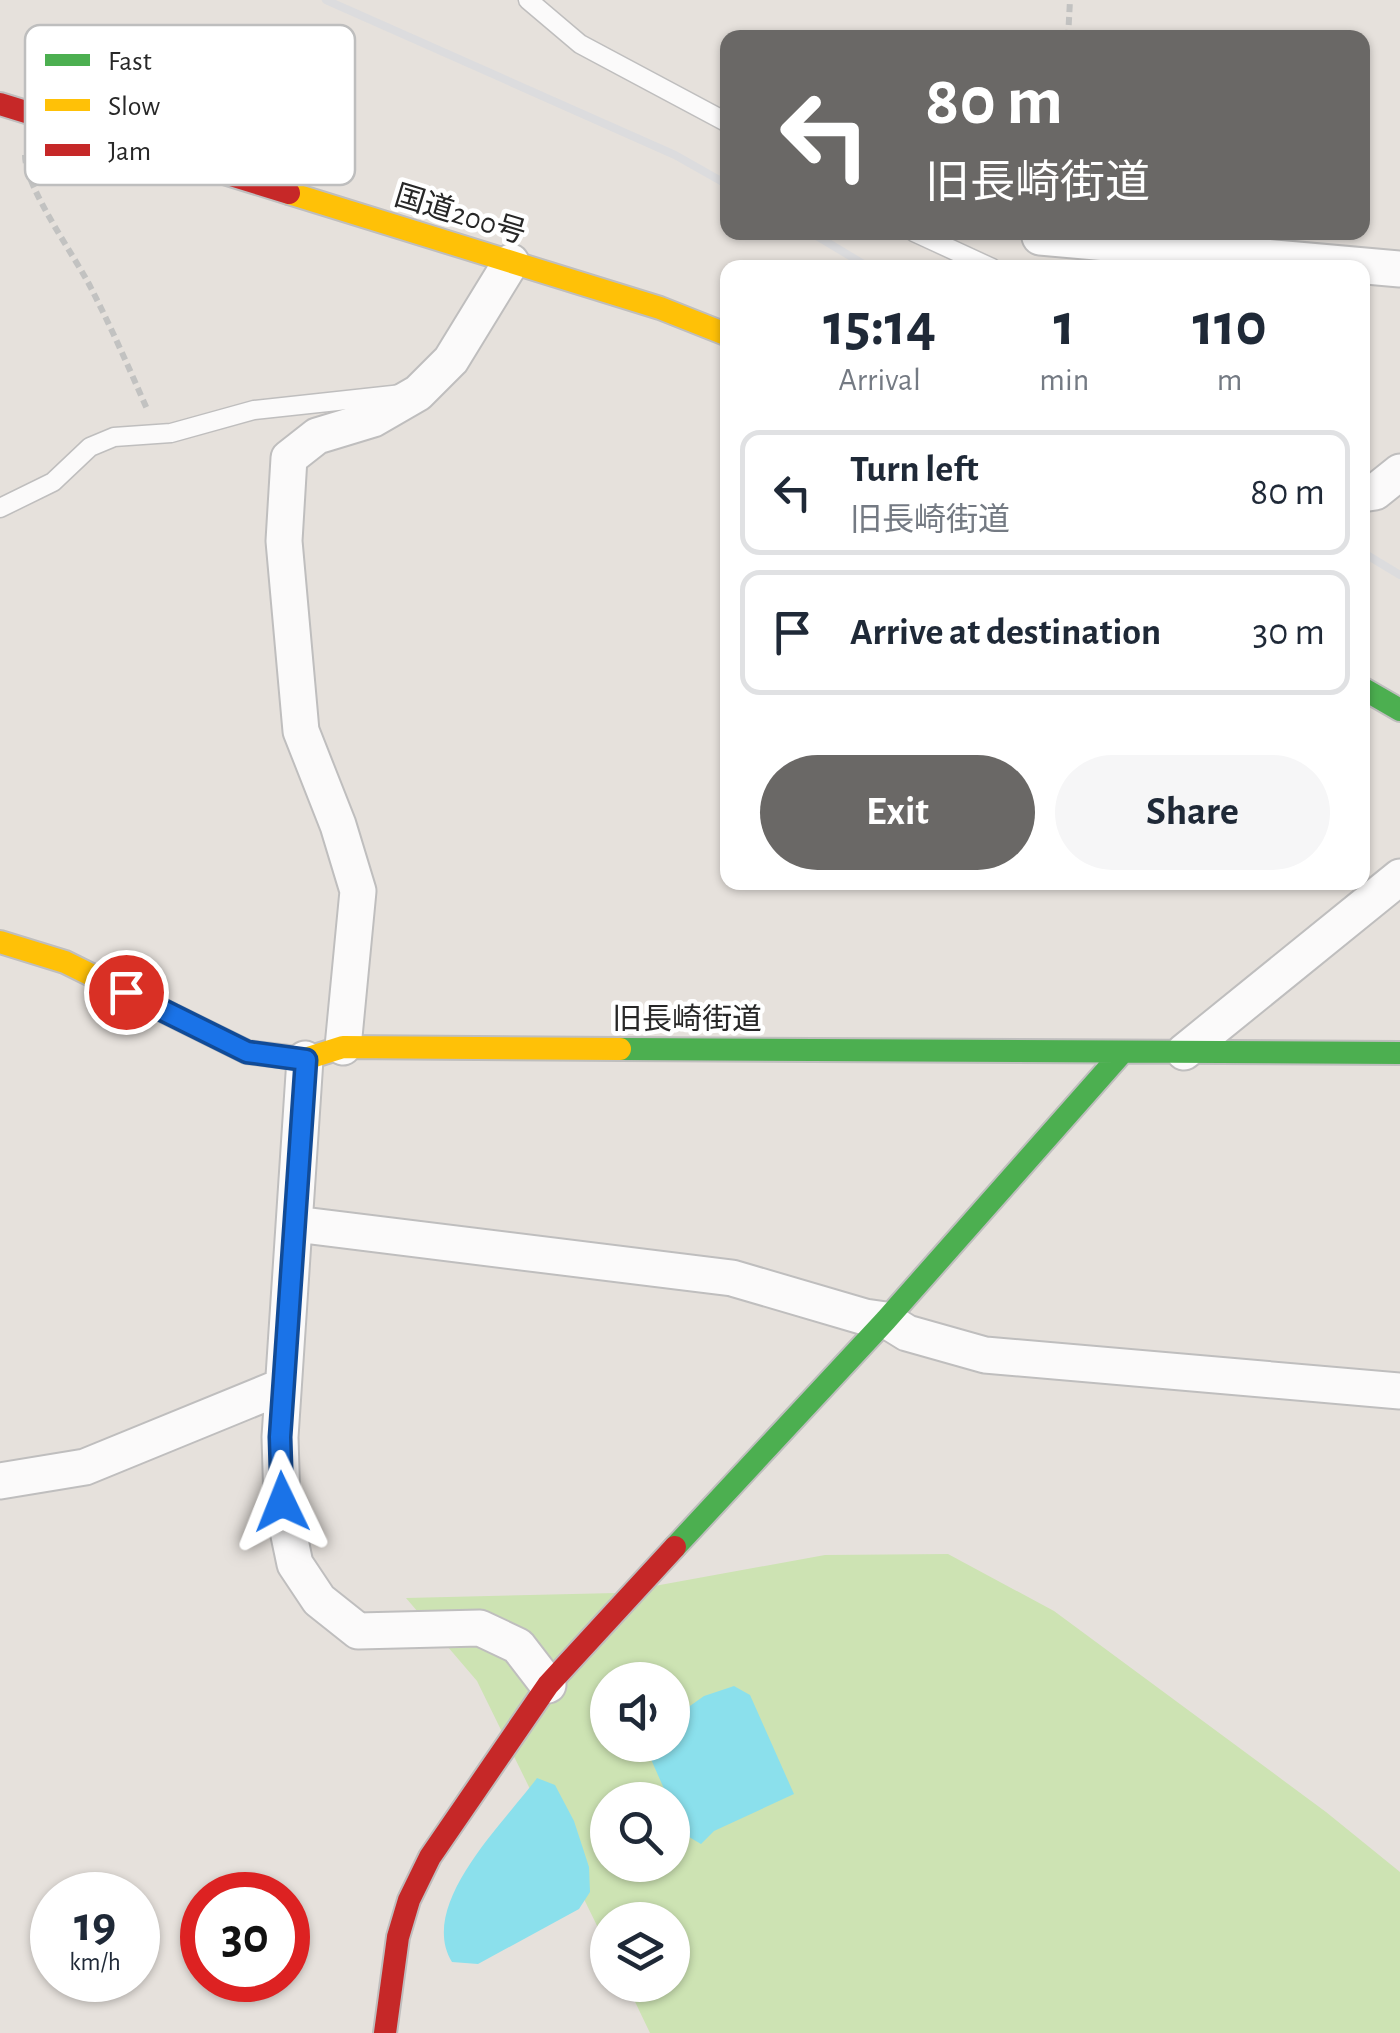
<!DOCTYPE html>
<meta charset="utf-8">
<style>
:root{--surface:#fff;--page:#f6f6f7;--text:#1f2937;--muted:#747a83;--line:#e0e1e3;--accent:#6a6866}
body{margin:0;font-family:"Alegreya Sans","Noto Sans JP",sans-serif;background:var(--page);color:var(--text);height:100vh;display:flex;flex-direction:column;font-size:38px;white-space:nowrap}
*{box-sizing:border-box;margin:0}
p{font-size:32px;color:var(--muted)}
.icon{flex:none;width:55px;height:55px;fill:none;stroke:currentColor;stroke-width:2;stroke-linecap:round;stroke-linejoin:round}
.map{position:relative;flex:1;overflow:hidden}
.sheet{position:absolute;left:720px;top:260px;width:650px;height:630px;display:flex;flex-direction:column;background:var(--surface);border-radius:20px;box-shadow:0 2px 8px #0004}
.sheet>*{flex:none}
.top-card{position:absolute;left:720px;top:30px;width:650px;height:210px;border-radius:20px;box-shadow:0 2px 8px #0004;background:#6a6866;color:#fff;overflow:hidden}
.tools{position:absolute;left:590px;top:1662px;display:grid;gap:20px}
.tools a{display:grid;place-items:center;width:100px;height:100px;border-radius:50%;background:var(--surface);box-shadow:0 2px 8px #0004;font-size:50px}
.speed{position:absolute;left:30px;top:1872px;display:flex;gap:20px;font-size:50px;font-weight:700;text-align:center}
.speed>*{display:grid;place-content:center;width:130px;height:130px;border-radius:50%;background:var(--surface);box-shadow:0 2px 8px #0004;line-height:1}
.speed small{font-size:25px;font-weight:400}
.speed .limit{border:15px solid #d22;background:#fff;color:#111}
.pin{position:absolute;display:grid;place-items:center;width:85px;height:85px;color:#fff;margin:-42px;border:5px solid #fff;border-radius:50%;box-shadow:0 2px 10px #0007}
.me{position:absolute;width:110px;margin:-55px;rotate:358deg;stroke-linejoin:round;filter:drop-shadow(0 0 8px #0008)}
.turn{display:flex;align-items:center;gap:35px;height:210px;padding:0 40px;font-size:45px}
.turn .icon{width:130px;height:130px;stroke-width:2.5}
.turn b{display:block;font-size:70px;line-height:85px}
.eta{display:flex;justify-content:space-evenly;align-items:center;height:170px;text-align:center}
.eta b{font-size:60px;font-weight:700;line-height:70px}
.action{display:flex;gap:20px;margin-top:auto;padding:20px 40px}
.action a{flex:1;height:115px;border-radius:60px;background:var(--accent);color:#fff;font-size:40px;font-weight:700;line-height:115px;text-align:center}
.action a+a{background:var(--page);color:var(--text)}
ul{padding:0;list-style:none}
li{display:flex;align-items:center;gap:30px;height:125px;margin:0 20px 15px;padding:0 20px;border:5px solid var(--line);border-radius:20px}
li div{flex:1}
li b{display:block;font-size:38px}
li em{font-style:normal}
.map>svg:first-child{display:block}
.green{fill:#cde3b3;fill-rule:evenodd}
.water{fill:#8be0ec}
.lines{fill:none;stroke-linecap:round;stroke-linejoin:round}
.lane-casing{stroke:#bfbebe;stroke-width:21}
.street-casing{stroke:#bfbebe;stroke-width:39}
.fast-casing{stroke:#bfbebe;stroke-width:26}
.slow-casing{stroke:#bfbebe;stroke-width:26}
.jam-casing{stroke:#bfbebe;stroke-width:26}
.path{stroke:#c2c2c1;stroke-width:6;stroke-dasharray:8 5;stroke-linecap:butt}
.lane{stroke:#fbfafa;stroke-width:18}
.street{stroke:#fbfafa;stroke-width:35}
.fast{stroke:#4caf50;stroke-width:22}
.slow{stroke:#ffc107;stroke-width:22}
.jam{stroke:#c62828;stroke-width:22}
.rail{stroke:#dcdcde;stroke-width:8}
.route-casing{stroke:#114b97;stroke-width:25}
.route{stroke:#1a73e8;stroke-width:18}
.labels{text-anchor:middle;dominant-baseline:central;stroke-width:9;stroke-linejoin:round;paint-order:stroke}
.street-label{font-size:30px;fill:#272727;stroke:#fff}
.key{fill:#fff;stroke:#bebebe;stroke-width:2.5}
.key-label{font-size:28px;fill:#272727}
</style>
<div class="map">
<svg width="1400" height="2033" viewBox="0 0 1400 2033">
<rect width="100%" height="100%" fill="#e6e1dc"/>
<path class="green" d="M948 1554 1054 1611 1326 1812 1400 1872V2033H650L627 1985H672V1920H608L607 1946 477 1681 406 1598 616 1593 825 1555ZM608 1680H672V1745H608ZM608 1800H672V1865H608Z"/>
<path class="water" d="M734 1686 750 1695 794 1794 714 1831 701 1844 684 1834 672 1800H669L646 1748 672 1745 673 1718 704 1696Z
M537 1778 555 1785 574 1821 589 1867 590 1892 579 1909 478 1964 452 1962C417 1905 504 1823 537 1778Z"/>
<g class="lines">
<g class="lane-casing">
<path id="lane" d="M528 0 580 44 728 123
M914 232 992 268
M0 508 53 482 90 447 114 437 171 433 254 410 402 394"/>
</g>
<g class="street-casing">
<path id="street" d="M1040 237 1400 269
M1362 494 1375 492 1400 472
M343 1047 358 891 338 825 301 731 284 541 289 458 317 436 373 419 418 393 451 360 511 262
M1184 1052 1400 877
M305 1059 280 1437 282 1502 295 1564 319 1600 358 1631 480 1628 518 1646 548 1685
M295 1224 732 1278 865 1317 886 1320 907 1333 985 1355 1400 1391
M0 1481 85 1467 283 1386"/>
</g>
<g class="fast-casing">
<path id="fast" d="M1362 688 1400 710
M620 1049 1400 1053
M675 1547 886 1320 1121 1054"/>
</g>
<g class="slow-casing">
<path id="slow" d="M289 193 660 308 728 335
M0 942 65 962 247 1052 305 1059 343 1047 620 1049"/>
</g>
<g class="jam-casing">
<path id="jam" d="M0 104 289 193
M385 2033 398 1937 409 1900 430 1857 548 1685 675 1547"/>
</g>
<path class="path" d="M1068 38 1070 0
M25 155C25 188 75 256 91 288 111 327 129 368 147 409"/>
<use href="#lane" class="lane"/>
<use href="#street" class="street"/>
<use href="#fast" class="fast"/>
<use href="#slow" class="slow"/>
<use href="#jam" class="jam"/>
<path class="rail" d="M326 0 675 155 728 185
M810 232 870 268
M1362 552 1400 575"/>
</g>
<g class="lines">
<g class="route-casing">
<path id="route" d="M126 992 247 1052 306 1060 280 1437 282 1502"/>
</g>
<use href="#route" class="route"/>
</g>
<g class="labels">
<g class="street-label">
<text transform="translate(460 215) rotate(17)">国道200号</text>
<text x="687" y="1020">旧長崎街道</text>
</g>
</g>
<rect x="25" y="25" width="330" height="160" rx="15" class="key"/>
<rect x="45" y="54" width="45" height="12" fill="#4caf50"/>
<rect x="45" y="99" width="45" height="12" fill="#ffc107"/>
<rect x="45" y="144" width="45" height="12" fill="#c62828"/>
<g class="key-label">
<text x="108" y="70">Fast</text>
<text x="108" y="115">Slow</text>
<text x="108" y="160">Jam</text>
</g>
</svg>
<div class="tools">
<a><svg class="icon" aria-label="sound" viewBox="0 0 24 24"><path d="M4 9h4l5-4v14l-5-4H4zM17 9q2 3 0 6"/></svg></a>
<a><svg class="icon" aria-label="search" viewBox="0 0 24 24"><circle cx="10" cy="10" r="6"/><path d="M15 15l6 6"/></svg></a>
<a><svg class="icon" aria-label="layers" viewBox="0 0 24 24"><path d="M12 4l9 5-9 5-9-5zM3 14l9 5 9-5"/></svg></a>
</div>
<div class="speed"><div>19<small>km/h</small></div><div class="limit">30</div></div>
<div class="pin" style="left:126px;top:992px;background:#d93025"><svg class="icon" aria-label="arrive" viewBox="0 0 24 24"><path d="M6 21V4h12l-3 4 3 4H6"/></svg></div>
<svg class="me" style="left:282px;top:1502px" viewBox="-20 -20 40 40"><path d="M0-17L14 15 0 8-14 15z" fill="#1a73e8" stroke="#fff" stroke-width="4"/></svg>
<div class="top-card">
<div class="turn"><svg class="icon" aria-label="left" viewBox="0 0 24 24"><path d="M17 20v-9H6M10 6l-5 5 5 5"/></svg><div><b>80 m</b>旧長崎街道</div></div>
</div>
<section class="sheet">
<div class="eta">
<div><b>15:14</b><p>Arrival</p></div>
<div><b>1</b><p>min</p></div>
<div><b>110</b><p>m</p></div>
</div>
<ul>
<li><svg class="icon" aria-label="left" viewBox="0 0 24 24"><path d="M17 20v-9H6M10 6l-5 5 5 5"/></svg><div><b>Turn left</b><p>旧長崎街道</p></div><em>80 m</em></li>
<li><svg class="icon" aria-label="arrive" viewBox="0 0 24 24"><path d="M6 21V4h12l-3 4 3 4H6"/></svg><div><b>Arrive at destination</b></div><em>30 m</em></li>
</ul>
<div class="action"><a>Exit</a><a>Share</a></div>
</section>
</div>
